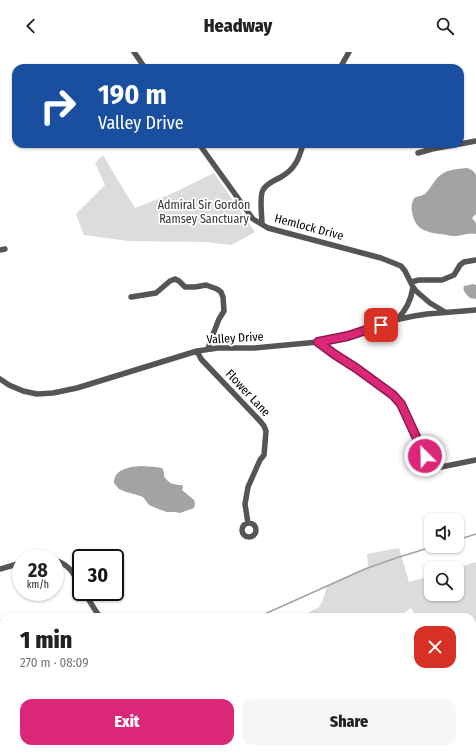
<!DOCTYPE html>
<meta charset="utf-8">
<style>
:root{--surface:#fff;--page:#f6f6f6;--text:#222;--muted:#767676;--accent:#db2777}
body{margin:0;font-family:"Fira Sans Condensed",sans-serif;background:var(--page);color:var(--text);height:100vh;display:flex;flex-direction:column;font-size:15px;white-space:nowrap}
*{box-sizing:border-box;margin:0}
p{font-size:13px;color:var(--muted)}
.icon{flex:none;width:22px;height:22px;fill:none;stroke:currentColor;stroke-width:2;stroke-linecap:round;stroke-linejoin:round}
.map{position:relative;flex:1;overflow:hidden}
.side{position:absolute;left:0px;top:561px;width:476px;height:140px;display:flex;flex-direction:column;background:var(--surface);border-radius:12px 12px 0 0;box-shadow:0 1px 3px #0004}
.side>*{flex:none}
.banner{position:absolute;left:12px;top:12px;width:452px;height:84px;border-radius:12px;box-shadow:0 1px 3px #0004;background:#1a4fa0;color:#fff;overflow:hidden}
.fabs{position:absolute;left:424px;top:461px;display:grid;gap:8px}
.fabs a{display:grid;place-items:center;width:40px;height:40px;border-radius:8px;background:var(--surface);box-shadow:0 1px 3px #0004;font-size:20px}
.speed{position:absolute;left:12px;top:497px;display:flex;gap:8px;font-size:20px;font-weight:700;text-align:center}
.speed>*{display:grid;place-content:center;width:52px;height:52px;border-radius:50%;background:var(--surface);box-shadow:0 1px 3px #0004;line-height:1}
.speed small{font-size:10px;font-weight:400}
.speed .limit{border:2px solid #111;border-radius:6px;background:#fff;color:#111}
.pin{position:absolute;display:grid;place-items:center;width:34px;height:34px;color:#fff;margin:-17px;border-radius:8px;box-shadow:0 2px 6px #0006}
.me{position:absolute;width:44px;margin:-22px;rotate:337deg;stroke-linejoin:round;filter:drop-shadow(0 0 3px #0008)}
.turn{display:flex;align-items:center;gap:14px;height:84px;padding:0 20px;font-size:18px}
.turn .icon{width:52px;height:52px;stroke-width:2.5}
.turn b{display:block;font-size:28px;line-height:34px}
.round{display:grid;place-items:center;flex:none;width:42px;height:42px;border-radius:12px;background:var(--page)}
.head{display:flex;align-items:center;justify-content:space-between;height:68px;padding:0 20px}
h1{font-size:24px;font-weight:800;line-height:30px}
.cta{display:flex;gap:8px;margin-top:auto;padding:8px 20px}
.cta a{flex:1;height:46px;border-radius:12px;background:var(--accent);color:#fff;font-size:16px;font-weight:800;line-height:46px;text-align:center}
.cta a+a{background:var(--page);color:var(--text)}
header{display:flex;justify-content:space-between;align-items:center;height:52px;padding:0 20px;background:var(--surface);font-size:18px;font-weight:800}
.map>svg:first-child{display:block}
.green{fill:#dcdcdc}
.water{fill:#a3a3a3}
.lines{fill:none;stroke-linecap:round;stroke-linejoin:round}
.stream{stroke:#a3a3a3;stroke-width:1.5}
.minor{stroke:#555;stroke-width:5.5}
.route-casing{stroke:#8e194d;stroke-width:10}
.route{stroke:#db2777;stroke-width:7}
.labels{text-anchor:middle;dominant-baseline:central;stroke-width:3.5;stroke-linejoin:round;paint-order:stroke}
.park-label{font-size:12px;fill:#333;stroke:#fff}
.street-label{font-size:12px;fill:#000;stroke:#fff}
</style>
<header><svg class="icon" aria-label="back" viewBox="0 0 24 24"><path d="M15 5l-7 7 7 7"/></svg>Headway<svg class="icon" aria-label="search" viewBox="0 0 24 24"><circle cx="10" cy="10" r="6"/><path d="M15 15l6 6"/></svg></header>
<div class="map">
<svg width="476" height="701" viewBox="0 0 476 701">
<rect width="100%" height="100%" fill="#fff"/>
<path class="green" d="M103 103 119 130 135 156 171 142 214 121 255 180 231 193 206 190 128 189 84 183 76 162 105 133 95 111Z
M399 496 409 530 431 524V542H457L456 516 476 510V659L472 653V565H416L411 556 397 565H300L319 555 323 548 327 534 351 522 368 515 367 502Z
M215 697H268L262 701H218Z"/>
<path class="water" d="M467 116C471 117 474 119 476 123V162L472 166 476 171V182C469 180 462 184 454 184 449 184 444 182 439 182 426 180 416 177 413 164 411 156 411 153 414 146 418 144 423 144 426 141 432 135 435 126 442 122 449 117 459 117 467 116Z
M473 232 476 233V247L470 246C467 243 462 239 464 234Z
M141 414 156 415 162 416 164 420V424C168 431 173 433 182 433L183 435 182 438 194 448 195 452 194 456 180 461 174 460H167L161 458 149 453 143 445 134 442 126 440 119 437 114 431C114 417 129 415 141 414Z"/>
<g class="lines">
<path class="stream" d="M457 488 476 482
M258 565 365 517 399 505 435 494
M64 701 68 697"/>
<path class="minor" d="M134 0 145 16
M340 16 349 0
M199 92 253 167 268 176 381 206 401 214 405 219 413 235 416 239 430 251 445 260
M460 92 476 89
M418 101 432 97 459 92
M262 172C262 163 259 145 263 138 267 131 274 129 281 125 295 117 299 107 303 92
M0 198 5 197
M411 230 419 228H442L454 223 460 213 464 210 476 208
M131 245 156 241 170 229 175 227 179 229 185 235H195L206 233 217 237 221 240 223 245 224 259 219 267 210 290 208 297
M397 267C407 258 411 248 413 235
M318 290 334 302 356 316 393 343 401 352 428 408 436 413 441 415 476 408
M197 299 201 307 260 369 264 374 266 379 264 403 260 408 248 435 245 452 248 471
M0 327 9 333 23 339 37 342 53 341 77 336 197 299 218 296H254L318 290 348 284 395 268 414 264 427 262 476 258
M242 478a7 7 0 1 1 14 0a7 7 0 1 1-14 0Z
M55 508C71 514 73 521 81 535
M0 517 21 511
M84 540 97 561 101 565
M176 701V697"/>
</g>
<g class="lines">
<g class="route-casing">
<path id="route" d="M381 273 348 284 318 290 334 302 356 316 393 343 401 352 425 404"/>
</g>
<use href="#route" class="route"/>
</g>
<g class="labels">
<g class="park-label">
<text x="204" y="153">Admiral Sir Gordon<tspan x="204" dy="14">Ramsey Sanctuary</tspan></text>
</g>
<g class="street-label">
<text transform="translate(309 175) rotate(15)">Hemlock Drive</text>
<text transform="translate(235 286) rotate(-3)">Valley Drive</text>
<text transform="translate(248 341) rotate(47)">Flower Lane</text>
</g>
</g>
</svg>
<div class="fabs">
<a><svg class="icon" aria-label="sound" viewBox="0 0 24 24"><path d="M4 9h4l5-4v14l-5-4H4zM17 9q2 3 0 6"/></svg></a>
<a><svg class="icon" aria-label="search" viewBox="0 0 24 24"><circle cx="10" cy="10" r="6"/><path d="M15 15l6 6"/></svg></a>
</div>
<div class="speed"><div>28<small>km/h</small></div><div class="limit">30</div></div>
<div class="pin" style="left:381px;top:273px;background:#d93025"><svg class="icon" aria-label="arrive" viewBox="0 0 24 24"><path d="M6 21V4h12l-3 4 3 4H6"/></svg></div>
<svg class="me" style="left:425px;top:404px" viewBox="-20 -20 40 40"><circle r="17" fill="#db2777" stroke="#fff" stroke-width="3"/><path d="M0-11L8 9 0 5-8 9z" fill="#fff"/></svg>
<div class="banner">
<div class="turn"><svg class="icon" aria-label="right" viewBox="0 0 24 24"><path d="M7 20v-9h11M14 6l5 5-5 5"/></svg><div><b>190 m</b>Valley Drive</div></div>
</div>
<section class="side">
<div class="head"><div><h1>1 min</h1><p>270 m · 08:09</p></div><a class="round" style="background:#d93025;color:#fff"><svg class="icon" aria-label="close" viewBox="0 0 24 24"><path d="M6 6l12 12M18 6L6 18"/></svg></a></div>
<div class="cta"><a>Exit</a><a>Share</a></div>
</section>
</div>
